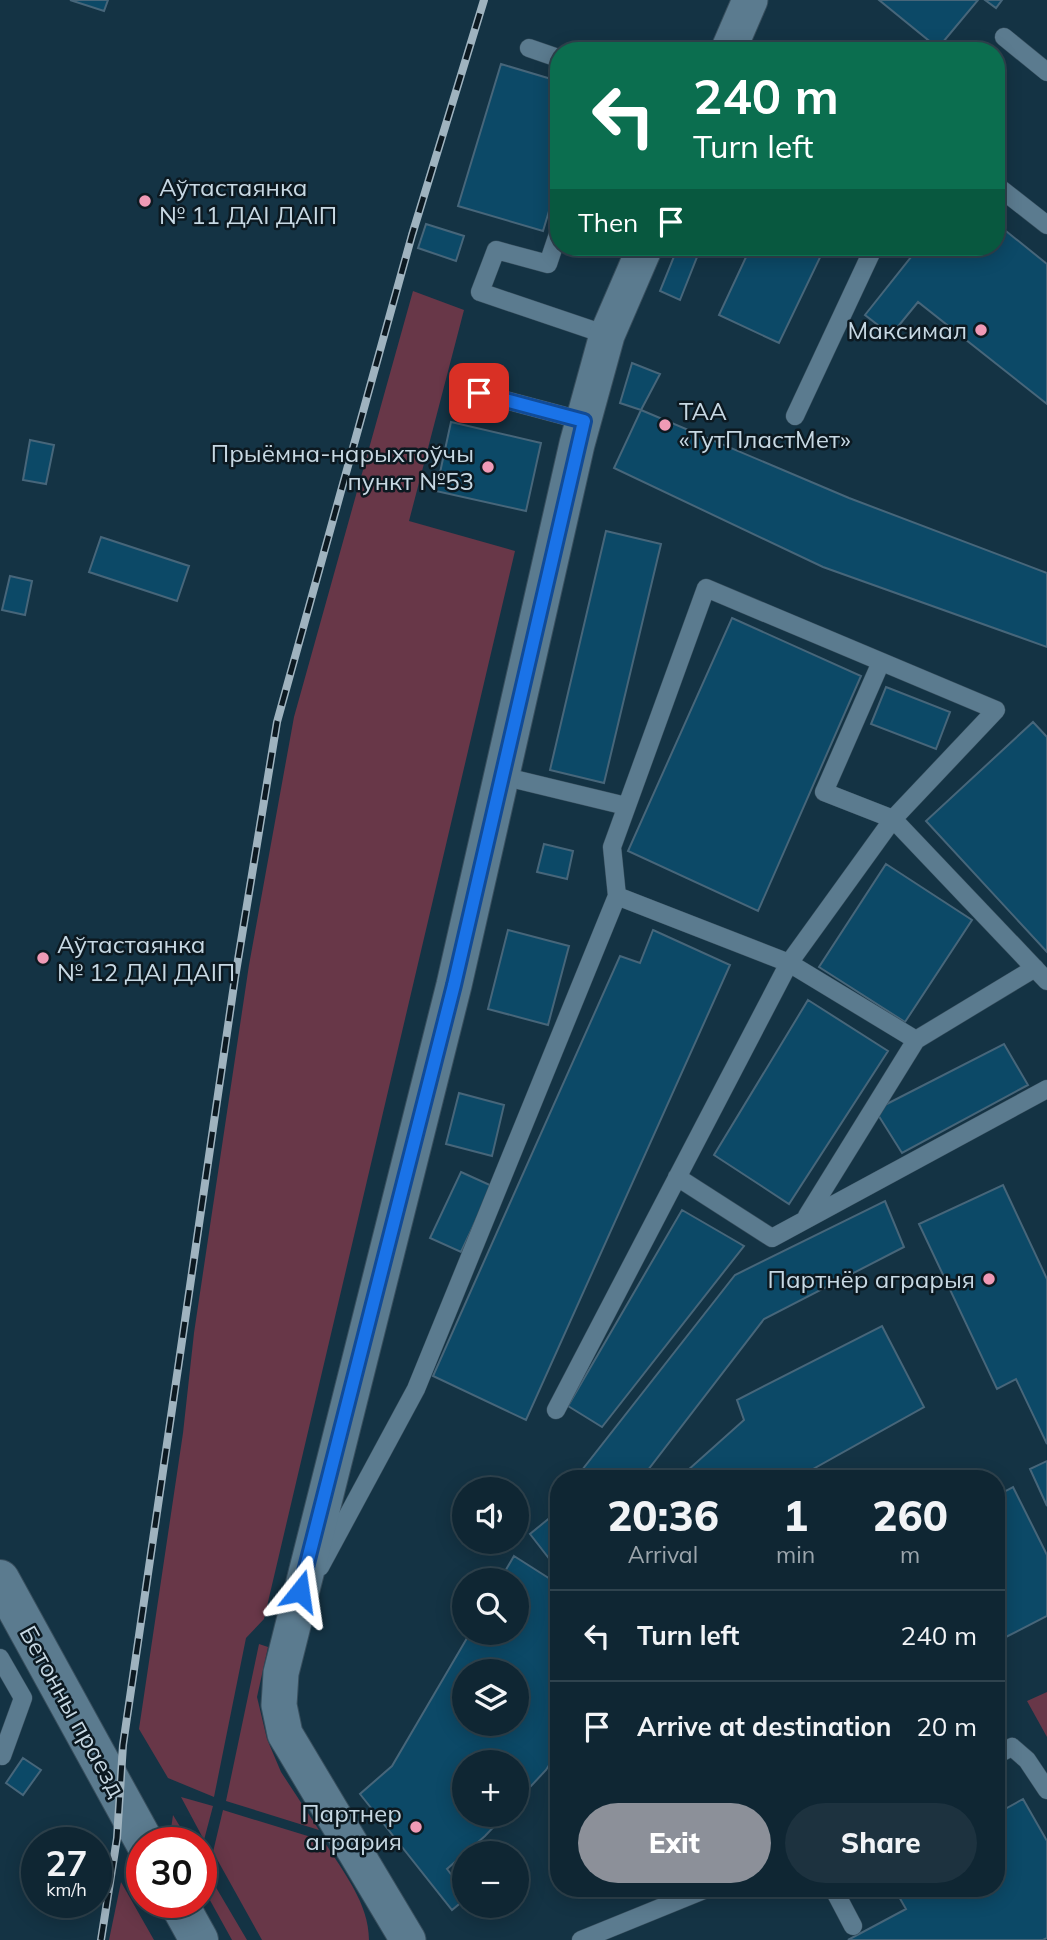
<!DOCTYPE html>
<meta charset="utf-8">
<style>
:root{--surface:#0f2633;--page:#1d323f;--text:#f1f3f6;--muted:#9ba5ac;--line:#2f434e;--accent:#8c9099}
body{margin:0;font-family:Mulish,sans-serif;background:var(--page);color:var(--text);height:100vh;display:flex;flex-direction:column;font-size:26px;white-space:nowrap}
*{box-sizing:border-box;margin:0}
p{font-size:23px;color:var(--muted)}
.icon{flex:none;width:38px;height:38px;fill:none;stroke:currentColor;stroke-width:2;stroke-linecap:round;stroke-linejoin:round}
.map{position:relative;flex:1;overflow:hidden}
.details{position:absolute;left:550px;top:1470px;width:455px;height:427px;display:flex;flex-direction:column;background:var(--surface);border-radius:28px;box-shadow:0 4px 18px #0003,0 0 0 2px var(--line)}
.details>*{flex:none}
.hud{position:absolute;left:550px;top:42px;width:455px;height:214px;border-radius:28px;box-shadow:0 4px 18px #0003,0 0 0 2px var(--line);background:#0b6e4f;color:#fff;overflow:hidden}
.controls{position:absolute;left:452px;top:1477px;display:grid;gap:14px}
.controls a{display:grid;place-items:center;width:77px;height:77px;border-radius:50%;background:var(--surface);box-shadow:0 4px 18px #0003,0 0 0 2px var(--line);font-size:35px}
.speed{position:absolute;left:21px;top:1827px;display:flex;gap:14px;font-size:35px;font-weight:700;text-align:center}
.speed>*{display:grid;place-content:center;width:91px;height:91px;border-radius:50%;background:var(--surface);box-shadow:0 4px 18px #0003,0 0 0 2px var(--line);line-height:1}
.speed small{font-size:18px;font-weight:400}
.speed .limit{border:10px solid #d22;background:#fff;color:#111}
.pin{position:absolute;display:grid;place-items:center;width:60px;height:60px;color:#fff;margin:-30px;border-radius:14px;box-shadow:0 4px 10px #0006}
.me{position:absolute;width:77px;margin:-38px;rotate:15deg;stroke-linejoin:round;filter:drop-shadow(0 0 5px #0008)}
.turn{display:flex;align-items:center;gap:24px;height:147px;padding:0 28px;font-size:32px}
.turn .icon{width:91px;height:91px;stroke-width:2.5}
.turn b{display:block;font-size:49px;line-height:60px}
.then{display:flex;align-items:center;height:66px;padding:0 28px;background:#0003;gap:14px;font-size:26px}
.eta{display:flex;justify-content:space-evenly;align-items:center;height:119px;text-align:center}
.eta b{font-size:42px;font-weight:800;line-height:49px}
.primary-button{display:flex;gap:14px;margin-top:auto;padding:14px 28px}
.primary-button a{flex:1;height:80px;border-radius:42px;background:var(--accent);color:#fff;font-size:28px;font-weight:800;line-height:80px;text-align:center}
.primary-button a+a{background:var(--page);color:var(--text)}
ul{padding:0;list-style:none}
li{display:flex;align-items:center;gap:21px;height:91px;padding:0 28px;border-top:2px solid var(--line)}
li div{flex:1}
li b{display:block;font-size:26px}
li em{font-style:normal}
.map>svg:first-child{display:block}
.green{fill:#683748}
.building{fill:#0c4967;stroke:#47667a;stroke-width:2;fill-rule:evenodd}
.lines{fill:none;stroke-linecap:round;stroke-linejoin:round}
.lane-casing{stroke:#384f5e;stroke-width:19}
.street-casing{stroke:#384f5e;stroke-width:37}
.secondary-casing{stroke:#384f5e;stroke-width:40}
.lane{stroke:#5b7b8f;stroke-width:18}
.street{stroke:#5b7b8f;stroke-width:35}
.secondary{stroke:#5b7b8f;stroke-width:38}
.rail-casing{stroke:#9fb3bf;stroke-width:8}
.rail{stroke:#0c1921;stroke-width:5;stroke-dasharray:16;stroke-linecap:butt}
.route-casing{stroke:#114b97;stroke-width:18}
.route{stroke:#1a73e8;stroke-width:12}
.poi-dot{fill:#f09ab6;stroke:#0c1921;stroke-width:2.5}
.labels{text-anchor:middle;dominant-baseline:central;stroke-width:5;stroke-linejoin:round;paint-order:stroke}
.poi-label{font-size:24px;fill:#c7d8e3;stroke:#0c1921;text-anchor:end}
.street-label{font-size:24px;fill:#c7d8e3;stroke:#0c1921}
</style>
<div class="map">
<svg width="1047" height="1940" viewBox="0 0 1047 1940">
<rect width="100%" height="100%" fill="#143344"/>
<path class="green" d="M413 291 464 310 409 521 515 551 264 1619 246 1638 214 1797 168 1778 139 1729 183 1433 194 1333 249 965 294 717Z
M259 1644 268 1647 257 1697 267 1739 281 1772 319 1830 226 1801Z
M1047 1692V1737L1027 1701Z
M181 1797 213 1806 204 1840Z
M223 1810 324 1841C343 1872 369 1903 369 1940H262L213 1852Z
M173 1815 190 1843H179L171 1829Z
M201 1862 247 1940H232L201 1884Z
M121 1882 154 1940H109Z"/>
<path class="building" d="M70 0H108L104 11Z
M879 0H978L938 48Z
M985 0H1002L996 8Z
M501 64 558 81V181L543 231 458 206Z
M996 223 1047 264V404L918 302 891 335 865 315 919 247H996Z
M426 224 464 236 456 261 418 248Z
M729 247H825L779 343 719 315 747 255Z
M677 249 697 257 680 300 660 291Z
M632 363 660 374 641 410 620 403Z
M641 410 849 498 1047 573V647L823 567 614 468Z
M451 422 541 443 526 511 436 491Z
M30 440 54 445 46 484 23 480Z
M606 531 661 544 604 783 550 770Z
M101 537 189 566 177 601 89 572Z
M10 576 32 581 25 615 2 610Z
M732 618 861 676 758 911 628 851Z
M886 687 950 712 936 749 871 724Z
M1033 722 1047 737V952L926 821Z
M544 844 573 851 567 879 537 872Z
M886 864 972 920 905 1022 819 967Z
M508 930 569 946 548 1025 488 1009Z
M653 930 730 965 526 1420 433 1376 620 956 640 963Z
M808 1000 888 1051 789 1204 714 1155Z
M1004 1044 1028 1085 902 1153 875 1110Z
M459 1093 504 1105 492 1156 446 1144Z
M461 1172 492 1186 461 1252 430 1238Z
M1003 1185 1047 1279V1444L1016 1379 997 1389 919 1224Z
M885 1201 904 1247 764 1319 641 1479H575L735 1275Z
M682 1210 744 1246 602 1427 568 1406Z
M882 1326 924 1407 795 1479H678L744 1420 737 1400Z
M1047 1461V1506L1030 1469Z
M1013 1487 1047 1555V1616L996 1642V1496Z
M558 1511V1570L530 1534Z
M514 1556 558 1584V1751L546 1770 516 1802V1762H464V1815H505L485 1836 447 1869 464 1891V1900L452 1910 360 1794 392 1766 470 1633H516V1580H500ZM464 1671H516V1724H464Z
M23 1758 41 1770 23 1795 6 1783Z
M1023 1799 1047 1841V1938L1043 1940H848L906 1909 894 1888H996V1814Z"/>
<g class="lines">
<g class="lane-casing">
<path id="lane" d="M1004 37 1047 72
M529 48 558 58
M996 185 1047 225
M558 234 548 264 496 250 480 292 607 335
M479 393 584 421
M795 416 874 247
M881 662 824 792 893 819 1047 981
M502 776 626 806
M677 1177 772 1238 1047 1089
M807 1216 916 1040
M556 1410 789 963 893 819 996 710 706 588 612 847 617 896
M320 1567 416 1389 617 896 789 963 916 1040 1035 968
M0 1658 23 1698 2 1756
M996 1755 1012 1747 1027 1760 1047 1790
M833 1888 853 1926
M581 1940 709 1888"/>
</g>
<g class="street-casing">
<path id="street" d="M728 51 750 0
M408 1940 285 1734 279 1705 281 1673 454 985 577 444 607 335 645 247"/>
</g>
<g class="secondary-casing">
<path id="secondary" d="M0 1579 145 1843
M178 1902 199 1940"/>
</g>
<use href="#lane" class="lane"/>
<use href="#street" class="street"/>
<use href="#secondary" class="secondary"/>
<g class="rail-casing">
<path id="rail" d="M101 1940 117 1838 123 1745 235 978 277 722 412 235 484 0"/>
</g>
<use href="#rail" class="rail"/>
</g>
<g class="lines">
<g class="route-casing">
<path id="route" d="M300 1591 454 985 584 421 479 393"/>
</g>
<use href="#route" class="route"/>
</g>
<g class="poi-dot">
<circle cx="145" cy="201" r="7"/>
<circle cx="981" cy="330" r="7"/>
<circle cx="665" cy="425" r="7"/>
<circle cx="488" cy="467" r="7"/>
<circle cx="43" cy="958" r="7"/>
<circle cx="989" cy="1279" r="7"/>
<circle cx="416" cy="1827" r="7"/>
</g>
<g class="labels">
<g class="poi-label">
<text x="159" y="187" text-anchor="start">Аўтастаянка<tspan x="159" dy="28">№ 11 ДАІ ДАІП</tspan></text>
<text x="967" y="330">Максимал</text>
<text x="679" y="411" text-anchor="start">ТАА<tspan x="679" dy="28">«ТутПластМет»</tspan></text>
<text x="474" y="453">Прыёмна-нарыхтоўчы<tspan x="474" dy="28">пункт №53</tspan></text>
<text x="57" y="944" text-anchor="start">Аўтастаянка<tspan x="57" dy="28">№ 12 ДАІ ДАІП</tspan></text>
<text x="975" y="1279">Партнёр аграрыя</text>
<text x="402" y="1813">Партнер<tspan x="402" dy="28">агрария</tspan></text>
</g>
<g class="street-label">
<text transform="translate(73 1711) rotate(61)">Бетонны праезд</text>
</g>
</g>
</svg>
<div class="controls">
<a><svg class="icon" aria-label="sound" viewBox="0 0 24 24"><path d="M4 9h4l5-4v14l-5-4H4zM17 9q2 3 0 6"/></svg></a>
<a><svg class="icon" aria-label="search" viewBox="0 0 24 24"><circle cx="10" cy="10" r="6"/><path d="M15 15l6 6"/></svg></a>
<a><svg class="icon" aria-label="layers" viewBox="0 0 24 24"><path d="M12 4l9 5-9 5-9-5zM3 14l9 5 9-5"/></svg></a>
<a>+</a>
<a>−</a>
</div>
<div class="speed"><div>27<small>km/h</small></div><div class="limit">30</div></div>
<div class="pin" style="left:479px;top:393px;background:#d93025"><svg class="icon" aria-label="arrive" viewBox="0 0 24 24"><path d="M6 21V4h12l-3 4 3 4H6"/></svg></div>
<svg class="me" style="left:300px;top:1591px" viewBox="-20 -20 40 40"><path d="M0-17L14 15 0 8-14 15z" fill="#1a73e8" stroke="#fff" stroke-width="4"/></svg>
<div class="hud">
<div class="turn"><svg class="icon" aria-label="left" viewBox="0 0 24 24"><path d="M17 20v-9H6M10 6l-5 5 5 5"/></svg><div><b>240 m</b>Turn left</div></div>
<div class="then">Then<svg class="icon" aria-label="arrive" viewBox="0 0 24 24"><path d="M6 21V4h12l-3 4 3 4H6"/></svg></div>
</div>
<section class="details">
<div class="eta">
<div><b>20:36</b><p>Arrival</p></div>
<div><b>1</b><p>min</p></div>
<div><b>260</b><p>m</p></div>
</div>
<ul>
<li><svg class="icon" aria-label="left" viewBox="0 0 24 24"><path d="M17 20v-9H6M10 6l-5 5 5 5"/></svg><div><b>Turn left</b></div><em>240 m</em></li>
<li><svg class="icon" aria-label="arrive" viewBox="0 0 24 24"><path d="M6 21V4h12l-3 4 3 4H6"/></svg><div><b>Arrive at destination</b></div><em>20 m</em></li>
</ul>
<div class="primary-button"><a>Exit</a><a>Share</a></div>
</section>
</div>
